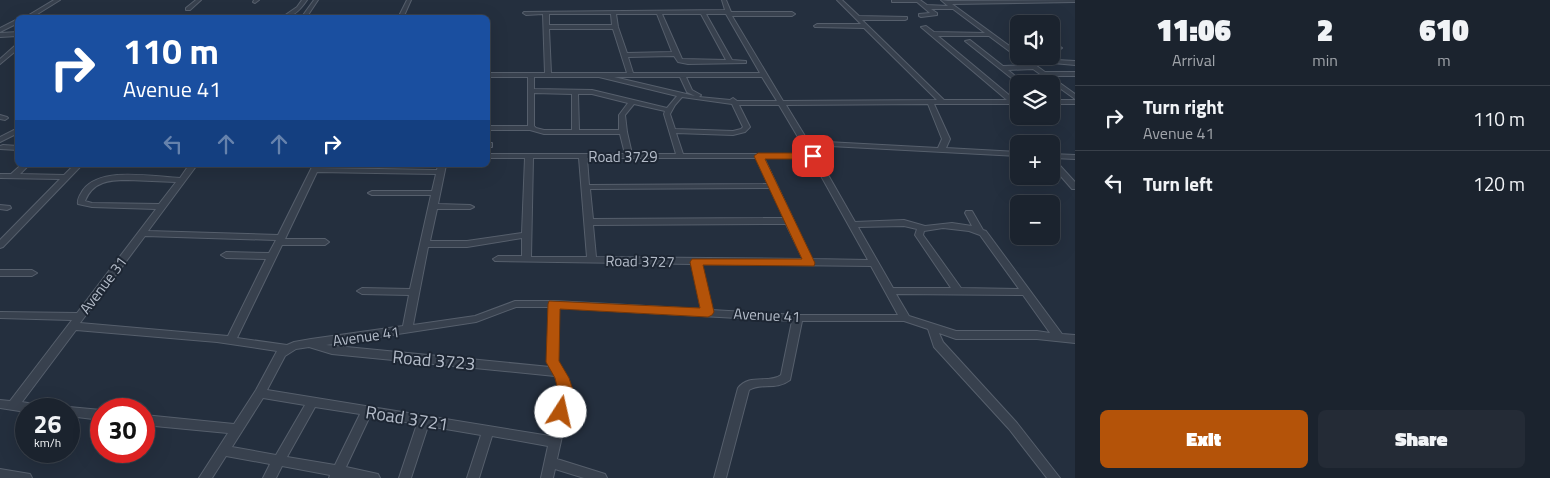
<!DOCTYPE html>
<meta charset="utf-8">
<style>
:root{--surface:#1b232e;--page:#242b36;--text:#f1f3f6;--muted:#a0a4aa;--line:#39404a;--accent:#b45309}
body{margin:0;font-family:"Titillium Web",sans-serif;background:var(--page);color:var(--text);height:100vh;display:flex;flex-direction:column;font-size:19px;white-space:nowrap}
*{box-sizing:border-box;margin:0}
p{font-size:16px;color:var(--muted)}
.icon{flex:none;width:28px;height:28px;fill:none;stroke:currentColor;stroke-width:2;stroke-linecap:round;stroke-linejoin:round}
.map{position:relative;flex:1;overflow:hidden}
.side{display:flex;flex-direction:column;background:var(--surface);width:475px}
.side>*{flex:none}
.banner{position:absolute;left:15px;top:15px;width:475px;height:152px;border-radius:8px;box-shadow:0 5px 20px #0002,0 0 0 1px var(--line);background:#1a4fa0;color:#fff;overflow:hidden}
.controls{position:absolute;left:1010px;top:15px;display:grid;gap:10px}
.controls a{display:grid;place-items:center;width:50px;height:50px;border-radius:8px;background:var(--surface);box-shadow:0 5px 20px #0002,0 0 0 1px var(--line);font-size:25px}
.speed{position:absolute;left:15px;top:398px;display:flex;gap:10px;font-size:25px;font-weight:700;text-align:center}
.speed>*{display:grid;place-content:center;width:65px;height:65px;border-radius:50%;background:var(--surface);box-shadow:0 5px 20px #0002,0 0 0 1px var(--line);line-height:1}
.speed small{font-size:12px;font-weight:400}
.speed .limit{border:8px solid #d22;background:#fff;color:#111}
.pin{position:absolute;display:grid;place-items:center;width:42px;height:42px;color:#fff;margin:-21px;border-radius:10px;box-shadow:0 2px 8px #0006}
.me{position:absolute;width:55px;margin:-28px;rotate:10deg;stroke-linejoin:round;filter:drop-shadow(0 0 4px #0008)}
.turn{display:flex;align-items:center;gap:18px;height:105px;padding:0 25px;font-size:22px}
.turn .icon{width:65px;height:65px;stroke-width:2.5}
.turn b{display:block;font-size:35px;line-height:42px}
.lanes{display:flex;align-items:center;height:48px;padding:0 25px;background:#0003;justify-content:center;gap:25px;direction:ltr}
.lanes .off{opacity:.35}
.eta{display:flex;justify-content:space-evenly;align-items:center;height:85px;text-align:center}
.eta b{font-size:30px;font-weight:800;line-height:35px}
.primary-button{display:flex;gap:10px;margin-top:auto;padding:10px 25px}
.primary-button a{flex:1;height:58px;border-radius:8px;background:var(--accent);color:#fff;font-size:20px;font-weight:800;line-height:58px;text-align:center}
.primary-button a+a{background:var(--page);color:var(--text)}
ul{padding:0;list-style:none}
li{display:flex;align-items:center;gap:15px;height:65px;padding:0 25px;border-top:1px solid var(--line)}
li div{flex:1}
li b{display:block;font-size:19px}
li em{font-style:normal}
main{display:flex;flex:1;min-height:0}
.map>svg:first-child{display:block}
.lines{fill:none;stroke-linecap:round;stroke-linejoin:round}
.street-casing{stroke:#565f6c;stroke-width:2}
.street{fill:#38414e;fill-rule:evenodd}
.route{fill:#b45309;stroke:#753606}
.labels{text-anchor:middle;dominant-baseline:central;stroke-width:4;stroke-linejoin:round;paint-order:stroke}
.street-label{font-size:15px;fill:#b4bcc9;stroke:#1d2633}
.near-street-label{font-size:18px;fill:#b4bcc9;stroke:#1d2633}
</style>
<main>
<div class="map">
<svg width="1075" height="478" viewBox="0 0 1075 478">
<rect width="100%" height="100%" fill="#242f3e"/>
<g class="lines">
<g class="street-casing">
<path id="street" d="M54 0H60L31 18H24Z
M196 0H201L190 10H186V8Z
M254 0H259L255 3 253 2Z
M302 0H307C301 9 293 18 281 18L297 7Z
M314 0H318L306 18H301Z
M407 0H411L403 18H398Z
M722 0H726L731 12H792L795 14 792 16H732L783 101 937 100 864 28 815 27 814 26 817 24H861L837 0H842L859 16 907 17V19L905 20H862L944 100H1007L921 27 926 26 934 32 985 33 953 9H931L937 13V15L921 17 919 16V14L930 13 917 2H892V0H920L927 5 948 6 941 0 948 1 1075 0V2L952 4 1019 53V56H1023L1045 72H1075V76H1050L1075 94V99L1033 69 1008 70 1025 84H1019L965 41 970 40 1003 66 1028 65 989 36H938L1015 100H1019V104H934L950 139 946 148 1019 152V156L811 145 855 222 904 220 925 226 952 223 972 226 965 213 966 211H972L983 230 986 231 1062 334 1075 335V343L1037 339H956L939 333 943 342 1017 423 1060 478H1047L1009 429 934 347 928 329 904 321H802L790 380C776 391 761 382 749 390L726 478H714L738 388C749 373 769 384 781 375L792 321 559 308 557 362 567 378 572 391 557 459 605 474 607 478H584L555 469 553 478H541L548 446 492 436 479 478H467L481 435 428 426 411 478H399L417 424 370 416 346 467 378 474 380 478H329L330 475 282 466 276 478H263L270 464 226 456 212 478H199L228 433 144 425V415L234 424 256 390 277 351 217 342 76 330 22 402 45 406 47 409H26V412L0 408V400L10 401 72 320 0 318V312L77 313 156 209 92 207 78 204C77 199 80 195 83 190 101 166 153 177 180 178L189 165H197L148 231 278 235 313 165H321L319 168 437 170 438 165H446L438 204 470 205 474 207 470 209H437L430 241H467L522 233 525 158H488V154H625L620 134H544L530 130H488V126H528V77H488V73H545L543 14 526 15 523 13 524 12 725 10ZM549 14H611L612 25H549ZM616 14H657L672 52 627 53 618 27ZM662 14H701L726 60 682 59ZM706 14H726L760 73H633L628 57 674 56 678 62 688 64 746 63V61L732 60ZM549 29H613L627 73H551ZM534 77H599L677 96 667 108 592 90 534 89ZM614 77H680L687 92 695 96ZM686 77H762L777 101H737L733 98 730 100 699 97 701 95 692 90ZM534 93 572 94V130H544L536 128 534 126ZM578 94H592L628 103 619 115V130H579ZM682 97 732 104 743 127 741 129 733 131 675 129 670 114 675 105ZM634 104 665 111 664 114 676 154H632L627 132 625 115ZM928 104 942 139 938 148 808 141 786 105ZM739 105H779L808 154H683L676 133 733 135 745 132 750 127ZM533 158H579L587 257H531ZM587 158H756L768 184 589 185ZM764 158H811L868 260 812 259ZM317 172 436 174 432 191H372L368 193 372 195H431L410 289 362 288 357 291 362 294 409 295 403 326 311 339 294 342 287 345 237 338 282 245H325L329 242 325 239H285ZM128 180 176 182 159 204 92 203 85 201C93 181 110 180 128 180ZM770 188 784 218 593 219 590 189ZM786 224 803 259 596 257 593 225ZM904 226 917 229 915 235 951 288H893L858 227ZM943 228 969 231 980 235 1019 289 961 288 923 235 924 231ZM145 236 276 240 269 253 226 252 221 255 226 258 266 259 228 336 80 323ZM522 238V256H498L493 259 495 261 692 264 701 309 554 301H515L475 316 413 325 428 247H467ZM701 264 871 266 898 315H798L711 310ZM896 294 1023 295 1050 333 1037 331H956L909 316ZM516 307H549L547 362 550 367 326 345 476 322ZM309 347 332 354 555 376 560 391 550 436 267 390 285 356 296 349ZM263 398 305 405 276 455 232 447ZM315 407 360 414 335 465 287 457Z
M59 16H100L102 18H57Z
M16 20H18V23L0 32V28Z
M18 32V36L0 37V33Z
M18 43V49L0 64V59Z
M1051 46H1059L1062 48 1059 50H1051Z
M1041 56H1049L1056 60 1075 61V65L1053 63Z
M1051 100H1075V104H1051Z
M0 115 7 117 8 118 5 120 0 119Z
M18 128V133L0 142V137Z
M488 143H492V147H488Z
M3 145 18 146V150L0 149V146Z
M1051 154 1075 155V159L1053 158 1075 182V189H1072L1051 165Z
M21 165H29L20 174 64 175 74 165H82L3 247 0 248V240L60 179 0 178V174H11Z
M0 205 10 206 11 208 7 210 0 209Z
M0 270H32L37 273 32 276H0Z
M69 407 101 410V420L69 416V409H65Z
M0 469 30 474 32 478H0Z"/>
</g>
<use href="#street" class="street"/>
</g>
<path class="route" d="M758 153H813L818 156 813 159H765L815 263 814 266 703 265 714 312 712 315 708 317 560 309 559 361 569 378 573 390 566 416 561 418 556 416 554 412 558 390 555 378 546 362 548 304 549 301 700 308 690 262 692 259H802L754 156Z"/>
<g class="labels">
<g class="street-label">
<text x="623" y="156">Road 3729</text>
<text transform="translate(640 261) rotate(1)">Road 3727</text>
<text transform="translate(103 285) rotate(-53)">Avenue 31</text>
<text transform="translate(767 315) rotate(3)">Avenue 41</text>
<text transform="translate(366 336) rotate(-8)">Avenue 41</text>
</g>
<g class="near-street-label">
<text transform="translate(434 360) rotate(5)">Road 3723</text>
<text transform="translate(407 418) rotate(9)">Road 3721</text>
</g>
</g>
</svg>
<div class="controls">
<a><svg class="icon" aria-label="sound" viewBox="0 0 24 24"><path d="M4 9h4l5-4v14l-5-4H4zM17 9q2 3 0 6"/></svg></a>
<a><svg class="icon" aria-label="layers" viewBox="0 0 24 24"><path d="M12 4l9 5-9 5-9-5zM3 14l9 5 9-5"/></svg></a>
<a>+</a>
<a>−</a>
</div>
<div class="speed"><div>26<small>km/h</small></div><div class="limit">30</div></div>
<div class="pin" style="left:813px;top:156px;background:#d93025"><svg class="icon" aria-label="arrive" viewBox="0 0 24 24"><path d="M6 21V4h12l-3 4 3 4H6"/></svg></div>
<svg class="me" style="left:561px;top:412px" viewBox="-20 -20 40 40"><circle r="19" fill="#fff"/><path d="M0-13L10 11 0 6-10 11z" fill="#b45309"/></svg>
<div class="banner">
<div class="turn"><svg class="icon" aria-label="right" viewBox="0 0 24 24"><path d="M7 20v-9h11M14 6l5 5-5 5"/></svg><div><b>110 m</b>Avenue 41</div></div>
<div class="lanes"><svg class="icon off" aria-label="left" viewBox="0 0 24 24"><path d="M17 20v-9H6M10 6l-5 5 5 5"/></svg><svg class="icon off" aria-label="ahead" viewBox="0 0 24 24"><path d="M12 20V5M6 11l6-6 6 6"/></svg><svg class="icon off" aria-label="ahead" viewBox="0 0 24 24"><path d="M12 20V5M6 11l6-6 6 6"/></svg><svg class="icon" aria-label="right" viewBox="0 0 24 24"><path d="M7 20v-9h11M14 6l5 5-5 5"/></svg></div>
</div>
</div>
<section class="side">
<div class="eta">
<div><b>11:06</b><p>Arrival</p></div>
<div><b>2</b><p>min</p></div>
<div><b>610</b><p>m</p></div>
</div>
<ul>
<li><svg class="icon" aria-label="right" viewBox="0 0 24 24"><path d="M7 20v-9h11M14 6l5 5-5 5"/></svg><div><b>Turn right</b><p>Avenue 41</p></div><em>110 m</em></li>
<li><svg class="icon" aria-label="left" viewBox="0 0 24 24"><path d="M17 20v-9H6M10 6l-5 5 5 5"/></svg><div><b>Turn left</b></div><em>120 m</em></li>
</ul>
<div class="primary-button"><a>Exit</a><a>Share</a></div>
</section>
</main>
